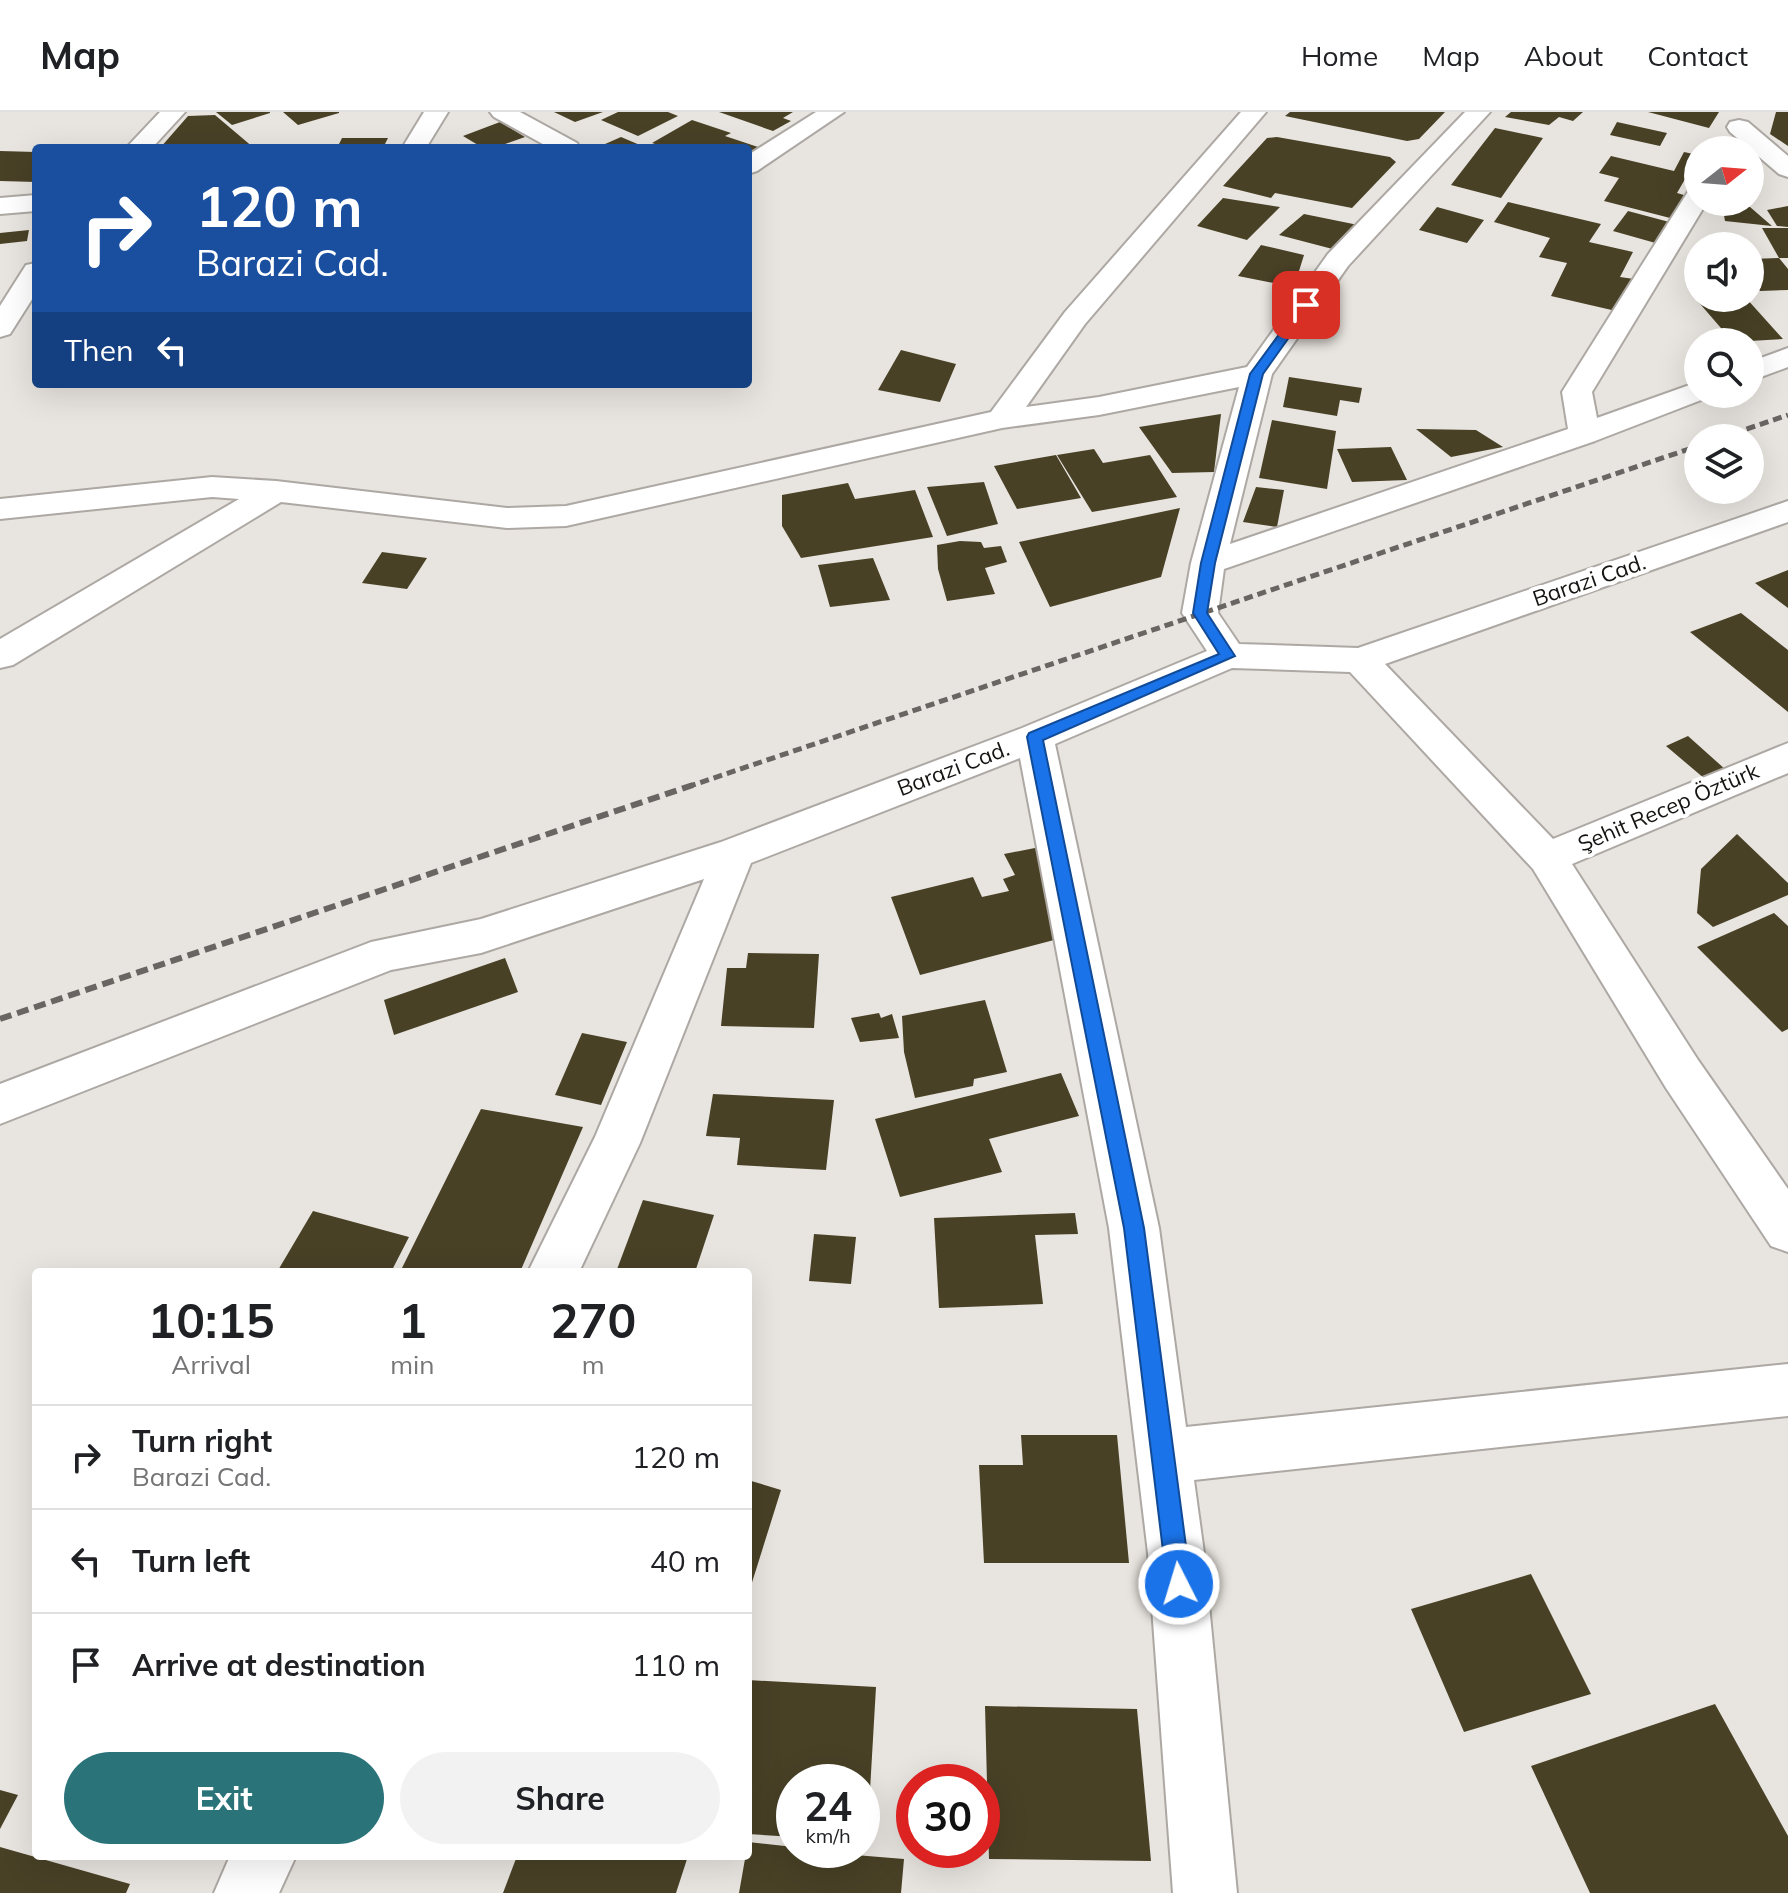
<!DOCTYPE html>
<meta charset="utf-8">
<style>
:root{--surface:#fff;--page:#f2f2f2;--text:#202124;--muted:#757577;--line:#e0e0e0;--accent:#297379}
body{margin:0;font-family:Mulish,sans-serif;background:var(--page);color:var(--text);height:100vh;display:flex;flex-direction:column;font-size:30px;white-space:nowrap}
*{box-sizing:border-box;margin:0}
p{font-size:26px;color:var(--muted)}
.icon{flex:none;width:44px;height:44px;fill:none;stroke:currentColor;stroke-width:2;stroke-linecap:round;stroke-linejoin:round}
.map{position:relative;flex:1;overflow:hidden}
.sheet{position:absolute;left:32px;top:1156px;width:720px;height:592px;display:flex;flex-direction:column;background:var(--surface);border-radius:8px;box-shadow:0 8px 32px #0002}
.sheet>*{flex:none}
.hud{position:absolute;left:32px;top:32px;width:720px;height:244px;border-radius:8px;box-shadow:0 8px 32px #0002;background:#1a4fa0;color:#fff;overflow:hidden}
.needle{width:52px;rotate:73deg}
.tools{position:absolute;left:1684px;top:24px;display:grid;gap:16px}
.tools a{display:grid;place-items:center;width:80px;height:80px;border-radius:50%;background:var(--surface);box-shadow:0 8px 32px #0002;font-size:40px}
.speed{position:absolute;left:776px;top:1652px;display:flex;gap:16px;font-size:40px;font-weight:700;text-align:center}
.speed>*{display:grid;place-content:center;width:104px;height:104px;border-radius:50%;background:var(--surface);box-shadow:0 8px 32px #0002;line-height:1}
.speed small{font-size:20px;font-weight:400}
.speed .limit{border:12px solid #d22;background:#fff;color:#111}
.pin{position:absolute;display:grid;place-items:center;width:68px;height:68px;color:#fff;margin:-34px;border-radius:16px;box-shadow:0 4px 12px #0006}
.me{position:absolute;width:88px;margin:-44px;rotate:355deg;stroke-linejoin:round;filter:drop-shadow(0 0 6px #0008)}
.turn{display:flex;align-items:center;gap:28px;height:168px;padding:0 32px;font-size:36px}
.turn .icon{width:104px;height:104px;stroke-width:2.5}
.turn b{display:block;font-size:56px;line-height:68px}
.then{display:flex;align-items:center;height:76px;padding:0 32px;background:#0003;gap:16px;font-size:30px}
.eta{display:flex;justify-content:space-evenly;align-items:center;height:136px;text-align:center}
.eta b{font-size:48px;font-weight:700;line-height:56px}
.cta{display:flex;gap:16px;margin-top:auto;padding:16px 32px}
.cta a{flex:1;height:92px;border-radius:48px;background:var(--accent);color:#fff;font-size:32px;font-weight:700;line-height:92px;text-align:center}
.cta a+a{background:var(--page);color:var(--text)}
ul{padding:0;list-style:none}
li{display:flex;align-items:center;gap:24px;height:104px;padding:0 32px;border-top:2px solid var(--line)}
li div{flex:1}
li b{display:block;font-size:30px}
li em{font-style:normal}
header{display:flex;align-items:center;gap:48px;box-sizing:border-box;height:112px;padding:0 40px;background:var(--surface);border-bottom:2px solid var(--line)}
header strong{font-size:38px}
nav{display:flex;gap:44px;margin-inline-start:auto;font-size:28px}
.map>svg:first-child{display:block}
.building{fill:#484126}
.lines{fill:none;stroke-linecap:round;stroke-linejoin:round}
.minor-casing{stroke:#ada8a3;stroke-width:4}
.minor{fill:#fff;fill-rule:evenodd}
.rail-far1{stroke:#686562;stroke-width:5;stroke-dasharray:9 5;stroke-linecap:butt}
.rail{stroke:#686562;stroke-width:6;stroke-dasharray:12 6;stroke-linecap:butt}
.route{fill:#1a73e8;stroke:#114b97;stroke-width:2}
.labels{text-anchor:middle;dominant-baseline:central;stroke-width:8;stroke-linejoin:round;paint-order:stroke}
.street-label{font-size:22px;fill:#151412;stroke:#fff}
</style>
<header>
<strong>Map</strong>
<nav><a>Home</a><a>Map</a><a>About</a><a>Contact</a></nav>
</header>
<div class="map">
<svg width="1788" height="1781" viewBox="0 0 1788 1781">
<rect width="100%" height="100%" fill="#e8e4df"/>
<path class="building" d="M216 0H270V1L232 13Z
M283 0H339V1L298 13Z
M554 0H603L575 10Z
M618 0H668L678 4 638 24 601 8Z
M719 0H793L783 6 791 9 773 19Z
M1290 0H1445L1419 27 1407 29 1285 4Z
M1511 0H1583L1573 9 1559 5 1549 13 1505 5Z
M1648 0H1719L1709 16Z
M1776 0H1788V34L1770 22Z
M215 3 254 36H160L188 4Z
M692 8 731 21 725 24 758 35 748 42V36H667L652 31Z
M500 10 525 25 494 36H483L463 24Z
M1617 10 1667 21 1660 34 1610 23Z
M1495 16 1543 26 1501 86 1451 73Z
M621 25 647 36H596Z
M1277 25 1390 45 1396 50 1352 96 1275 81 1271 86 1223 74 1267 26Z
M342 26H388L383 36H337Z
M0 39 36 40V70L0 69Z
M1684 40 1698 43V64L1688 62 1677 81 1691 85 1674 107 1604 89 1619 66 1599 61 1611 44 1674 59Z
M1223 86 1280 95 1247 128 1197 114Z
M1508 90 1601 112 1589 130 1633 140 1620 165 1634 167 1616 199 1551 184 1567 151 1539 145 1550 126 1494 110Z
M1722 92 1750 95 1772 114 1725 109Z
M1788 94V115L1777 114 1767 98Z
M1437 95 1484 108 1467 131 1419 118Z
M1628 99 1673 111 1659 132 1613 119Z
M1304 102 1368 115 1344 140 1279 123Z
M1762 116H1788V146H1779Z
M29 118 27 129 0 132V121Z
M1261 133 1304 143 1294 175 1238 164Z
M1779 146 1788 157V178L1760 179 1750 167V147Z
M1695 186H1746L1783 227 1733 230Z
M901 238 956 252 940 290 878 278Z
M1289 265 1362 276 1359 291 1340 288 1337 304 1283 295Z
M1221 302 1214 360 1172 361 1139 315Z
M1272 308 1336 319 1327 377 1259 366Z
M1416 317 1476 318 1503 335 1451 345Z
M1391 335 1407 368 1352 370 1337 337Z
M1094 337 1103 351 1150 343 1177 385 1092 400 1057 343Z
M1056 343 1081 386 1017 397 994 354Z
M984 370 998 412 947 424 927 375Z
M848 371 855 387 915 378 933 425 801 446 782 414V383Z
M1256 375 1284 378 1277 415 1243 410Z
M1180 396 1161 465 1050 495 1019 430Z
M960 429 981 430 984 436 1001 434 1007 450 985 456 995 482 947 489 938 457 937 433Z
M382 440 427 446 407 477 362 471Z
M873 446 890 488 830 495 818 453Z
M1788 458V496L1755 471Z
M1741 501 1788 538V600L1690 520Z
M1688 624 1726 658 1705 667 1666 634Z
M1737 722 1788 771V783L1713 815 1697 801 1701 757Z
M1040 735 1054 828 920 863 891 785 973 765 982 785 1009 779 1003 767 1015 763 1004 742Z
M1774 801 1788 814V917L1782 920 1697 835Z
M748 841 819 842 814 916 721 914 727 856H746Z
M505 846 518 880 394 923 384 888Z
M985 888 1007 960 974 967 973 974 915 986 904 940 902 904Z
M879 901 881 906 892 902 899 926 860 930 851 906Z
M582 921 627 930 601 993 555 983Z
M1061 961 1079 1004 989 1027 1002 1060 900 1085 875 1007Z
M713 982 834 988 826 1058 737 1053 740 1026 706 1024Z
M481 997 583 1015 520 1160H400Z
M643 1088 714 1103 695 1160H616Z
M313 1099 409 1125 391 1160H277Z
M1075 1101 1078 1122 1035 1123 1043 1192 939 1196 934 1106Z
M814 1122 856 1125 851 1172 809 1169Z
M1021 1323H1117L1129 1451H984L979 1353H1023Z
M748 1368 781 1378 749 1480H748Z
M1531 1462 1591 1582 1464 1620 1411 1497Z
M748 1568 876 1575 867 1730H862V1670H794V1725L748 1722Z
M1715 1592 1788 1724V1781H1590L1531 1654Z
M985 1594 1137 1597 1151 1749 989 1747Z
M0 1678 18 1683 0 1717Z
M748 1730 794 1735V1738L904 1747 901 1781H739Z
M0 1735 130 1772 126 1781H0Z
M517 1744H688L676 1781H503Z"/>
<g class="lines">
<g class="minor-casing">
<path id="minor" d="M160 0H185L152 36H126Z
M424 0H448L426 36H402Z
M490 0H520L577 31 580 36H550L494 5Z
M816 0H844L757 59 748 62V43Z
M1241 0H1266L1085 212 1026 295 1099 285 1247 255 1328 142 1465 0H1490L1348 154 1272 262 1230 432 1568 317 1562 280 1689 78 1698 75V90H1707L1592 280 1597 306 1698 270V282H1711L1709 285 1595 329 1224 457 1218 501 1239 532 1358 536 1788 389V410L1385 552 1553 727 1788 631V661L1572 752 1698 948 1788 1077V1140L1771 1134 1666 976 1533 757 1350 560 1232 556 1055 632 1159 1116 1186 1315 1788 1252V1304L1194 1368 1204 1441 1237 1781H1173L1148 1441 1109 1116 1020 646 751 751 640 1031 579 1160H528L595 1025 704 767 481 841 391 858 0 1012V972L371 830 481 807 721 730 1022 616 1207 539 1182 501 1191 451 1239 275 1099 303 1002 316 566 414 507 416 281 390 13 553 0 556V527L239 387 212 385 0 407V387L212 365 276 369 507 396 566 394 991 300 1065 200Z
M1739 8 1748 10 1788 44V65L1779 62 1730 20 1727 15 1730 10Z
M36 83V99L0 102V86Z
M36 151V181L10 222 0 225V194L26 153Z
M1788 236V255L1750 269V250Z
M230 1744H296L279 1781H214Z"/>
</g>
<use href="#minor" class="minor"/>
<path class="rail-far1" d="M1720 326 1788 303
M687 675 1698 334"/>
<path class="rail" d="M0 907 693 673"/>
</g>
<path class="route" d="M1302 191 1312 193 1263 262 1215 451 1207 501 1235 544 1043 628 1144 1116 1191 1472 1187 1480 1179 1484 1171 1480 1167 1472 1124 1116 1027 625 1029 621 1219 542 1193 501 1201 451 1250 262Z"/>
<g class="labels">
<g class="street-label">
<text transform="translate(1589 468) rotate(-19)">Barazi Cad.</text>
<text transform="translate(953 656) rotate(-21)">Barazi Cad.</text>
<text transform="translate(1668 695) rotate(-23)">Şehit Recep Öztürk</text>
</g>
</g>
</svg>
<div class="tools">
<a><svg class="needle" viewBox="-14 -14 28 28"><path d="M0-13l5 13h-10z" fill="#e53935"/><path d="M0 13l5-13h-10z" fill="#757577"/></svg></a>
<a><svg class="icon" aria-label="sound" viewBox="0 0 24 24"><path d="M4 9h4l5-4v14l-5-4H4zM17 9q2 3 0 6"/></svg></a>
<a><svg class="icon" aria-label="search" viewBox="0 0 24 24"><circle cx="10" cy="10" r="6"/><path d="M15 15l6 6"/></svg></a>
<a><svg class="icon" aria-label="layers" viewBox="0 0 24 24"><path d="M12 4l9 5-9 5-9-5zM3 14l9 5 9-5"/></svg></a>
</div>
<div class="speed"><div>24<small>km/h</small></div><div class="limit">30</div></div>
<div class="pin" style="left:1306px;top:193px;background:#d93025"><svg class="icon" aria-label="arrive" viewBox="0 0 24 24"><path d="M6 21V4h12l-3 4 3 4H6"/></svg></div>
<svg class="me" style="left:1179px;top:1472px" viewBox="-20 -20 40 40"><circle r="17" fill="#1a73e8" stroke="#fff" stroke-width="3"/><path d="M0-11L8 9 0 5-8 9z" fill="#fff"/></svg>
<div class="hud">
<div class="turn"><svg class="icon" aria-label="right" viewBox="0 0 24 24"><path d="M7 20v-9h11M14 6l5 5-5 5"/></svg><div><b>120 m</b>Barazi Cad.</div></div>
<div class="then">Then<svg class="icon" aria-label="left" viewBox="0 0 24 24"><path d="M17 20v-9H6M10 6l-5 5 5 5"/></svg></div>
</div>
<section class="sheet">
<div class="eta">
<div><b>10:15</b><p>Arrival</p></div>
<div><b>1</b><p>min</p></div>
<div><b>270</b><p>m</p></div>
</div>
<ul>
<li><svg class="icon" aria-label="right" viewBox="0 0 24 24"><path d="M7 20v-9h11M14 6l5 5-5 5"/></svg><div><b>Turn right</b><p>Barazi Cad.</p></div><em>120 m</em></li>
<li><svg class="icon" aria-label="left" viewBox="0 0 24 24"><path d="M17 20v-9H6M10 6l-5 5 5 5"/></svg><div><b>Turn left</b></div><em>40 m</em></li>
<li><svg class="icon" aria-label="arrive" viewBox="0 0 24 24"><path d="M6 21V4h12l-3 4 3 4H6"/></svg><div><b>Arrive at destination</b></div><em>110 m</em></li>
</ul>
<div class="cta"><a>Exit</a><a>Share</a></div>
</section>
</div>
